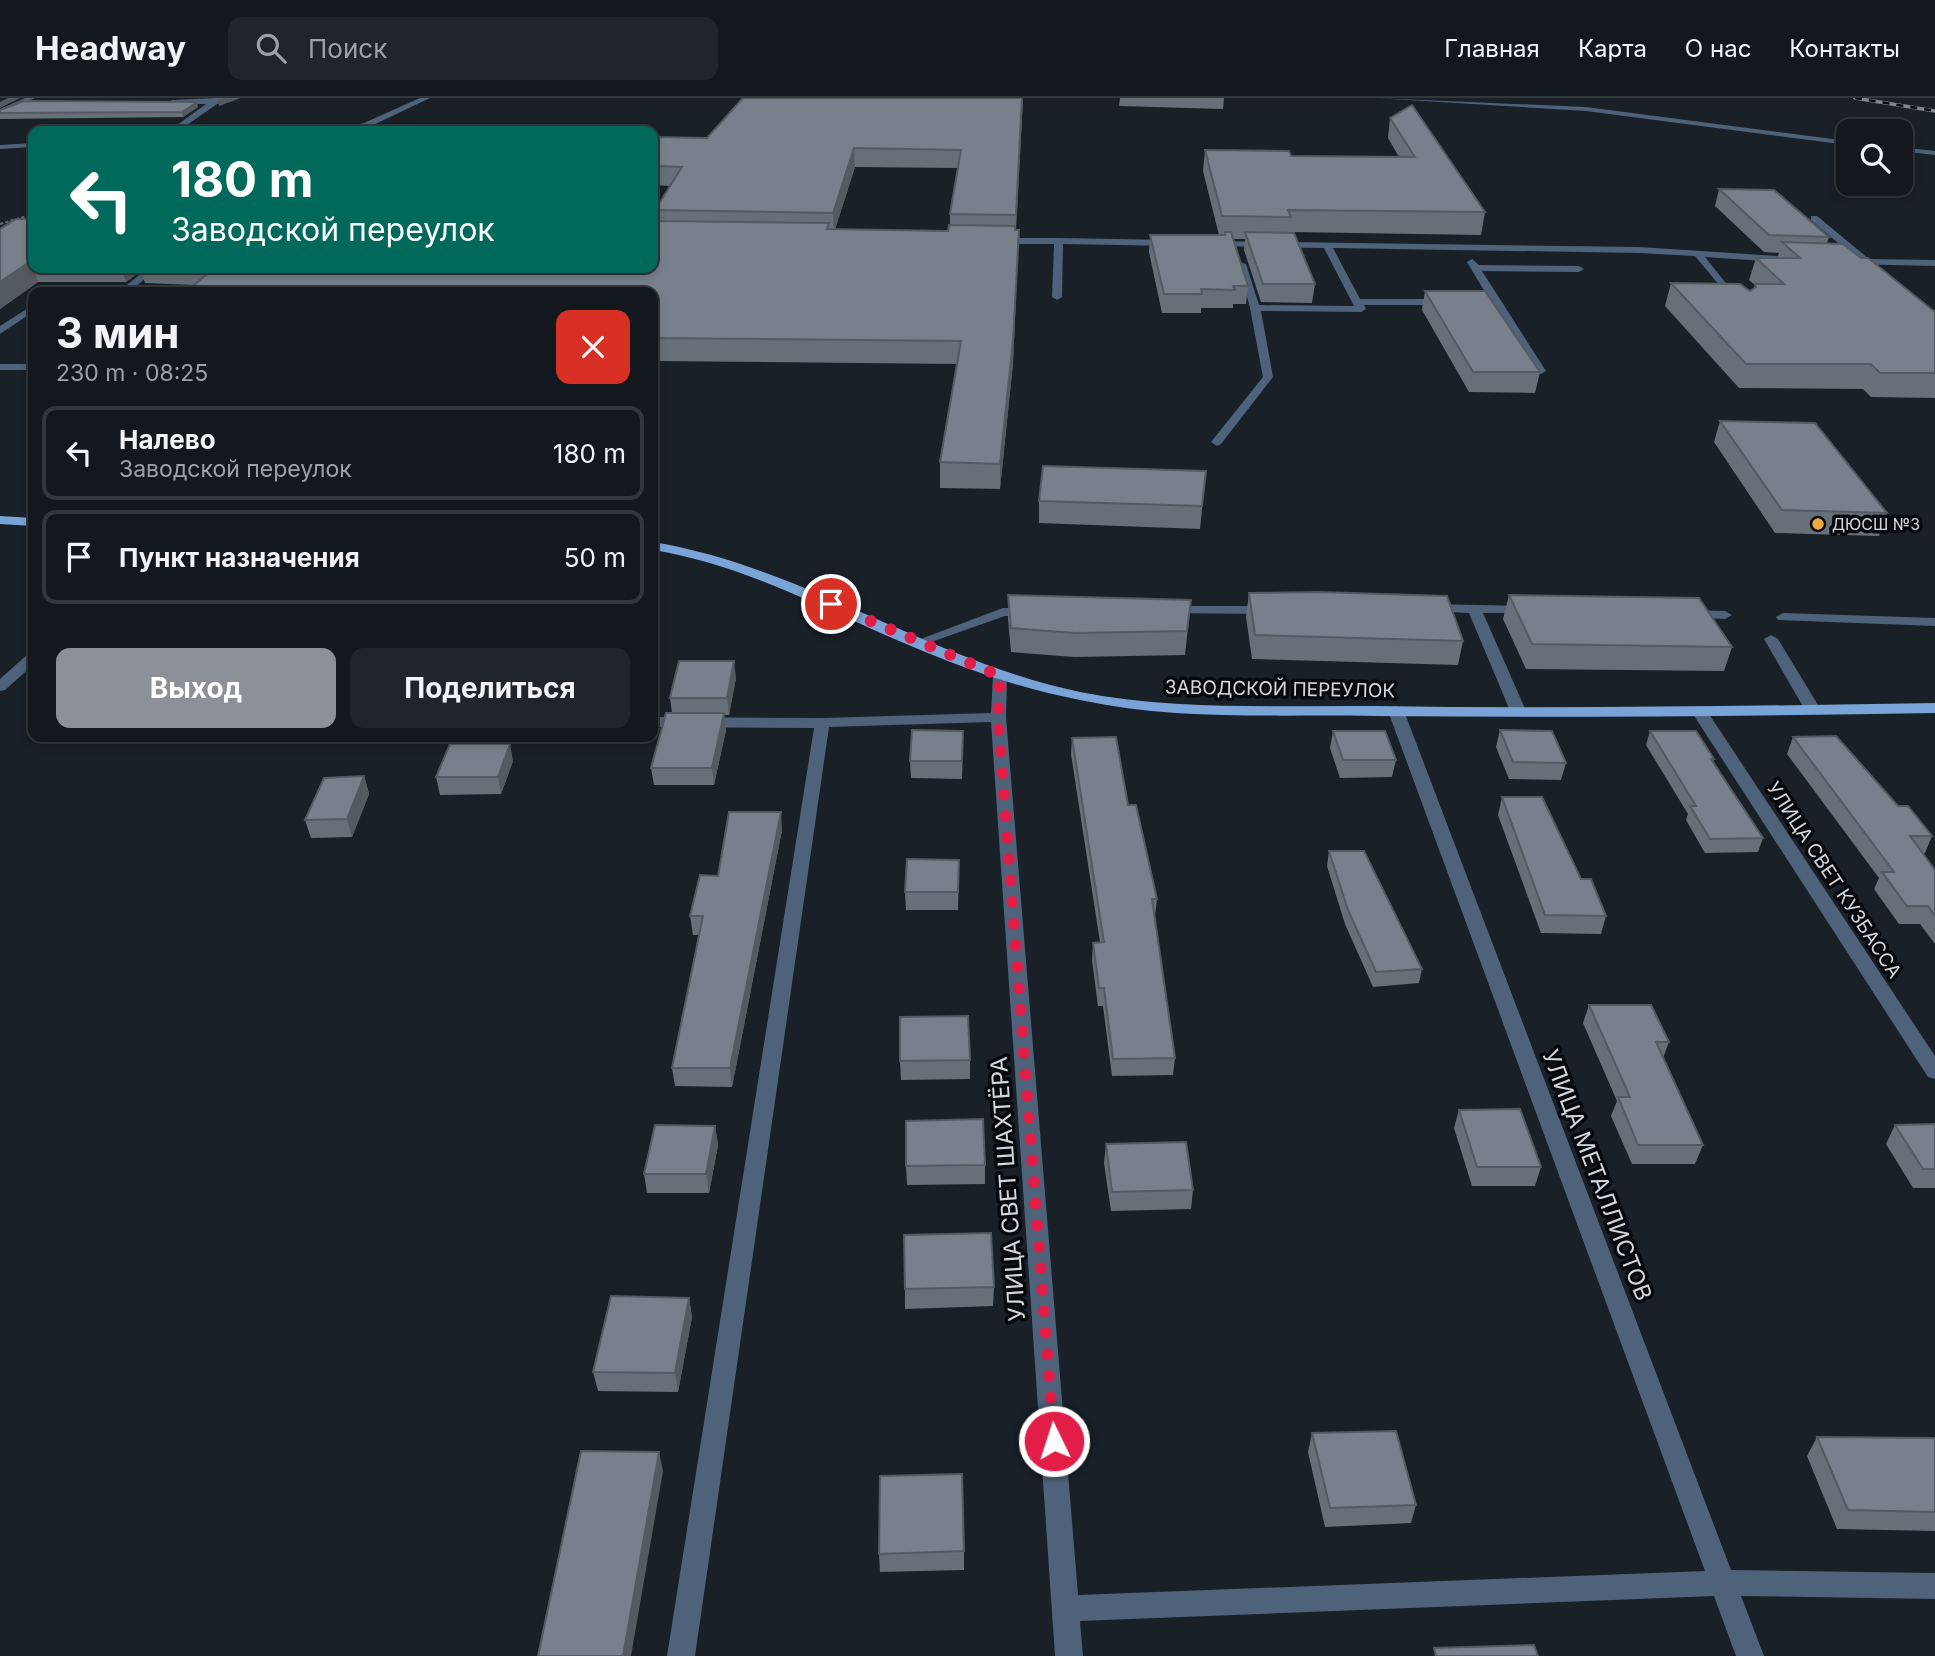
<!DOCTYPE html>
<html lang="ru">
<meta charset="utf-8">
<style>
:root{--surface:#13181e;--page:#20252b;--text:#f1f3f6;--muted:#9da0a4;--line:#32373c;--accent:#8c9099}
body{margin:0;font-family:Inter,sans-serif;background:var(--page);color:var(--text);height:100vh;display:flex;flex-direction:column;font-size:26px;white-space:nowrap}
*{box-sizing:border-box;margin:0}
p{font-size:23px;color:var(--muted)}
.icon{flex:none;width:38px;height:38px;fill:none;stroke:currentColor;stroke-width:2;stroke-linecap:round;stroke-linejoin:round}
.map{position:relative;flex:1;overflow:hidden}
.panel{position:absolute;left:28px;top:189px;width:630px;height:455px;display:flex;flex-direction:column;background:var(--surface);border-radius:14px;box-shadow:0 4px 10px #0003,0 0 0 2px var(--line)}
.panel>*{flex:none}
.banner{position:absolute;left:28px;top:28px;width:630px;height:147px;border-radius:14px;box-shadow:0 4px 10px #0003,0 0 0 2px var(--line);background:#00695c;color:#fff;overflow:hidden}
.controls{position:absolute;left:1836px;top:21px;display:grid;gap:14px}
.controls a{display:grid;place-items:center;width:77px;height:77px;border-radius:14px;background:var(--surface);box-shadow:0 4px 10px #0003,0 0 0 2px var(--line);font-size:35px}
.pin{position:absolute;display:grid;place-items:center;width:60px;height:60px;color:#fff;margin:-30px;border:4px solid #fff;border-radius:50%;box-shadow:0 2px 7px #0007}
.me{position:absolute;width:77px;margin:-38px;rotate:356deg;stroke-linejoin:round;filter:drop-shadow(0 0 5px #0008)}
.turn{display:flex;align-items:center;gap:24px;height:147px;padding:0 28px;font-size:32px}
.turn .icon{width:91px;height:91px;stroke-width:2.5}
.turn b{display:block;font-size:49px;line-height:60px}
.round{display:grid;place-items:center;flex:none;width:74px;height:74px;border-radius:14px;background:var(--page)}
.head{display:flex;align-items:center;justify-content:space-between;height:119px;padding:0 28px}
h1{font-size:42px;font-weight:700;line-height:52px}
.action{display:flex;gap:14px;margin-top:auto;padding:14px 28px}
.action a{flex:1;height:80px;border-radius:14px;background:var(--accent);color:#fff;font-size:28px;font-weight:700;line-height:80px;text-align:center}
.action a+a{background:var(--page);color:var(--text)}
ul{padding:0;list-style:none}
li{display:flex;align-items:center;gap:21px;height:94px;margin:0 14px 10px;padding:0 14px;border:4px solid var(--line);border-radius:14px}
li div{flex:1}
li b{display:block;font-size:26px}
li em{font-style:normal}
header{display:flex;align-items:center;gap:42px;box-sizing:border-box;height:98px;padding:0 35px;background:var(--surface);border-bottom:2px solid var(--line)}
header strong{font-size:33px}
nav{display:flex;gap:38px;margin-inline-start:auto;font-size:24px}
.search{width:490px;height:63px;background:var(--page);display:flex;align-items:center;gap:18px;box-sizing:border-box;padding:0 24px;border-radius:14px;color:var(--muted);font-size:26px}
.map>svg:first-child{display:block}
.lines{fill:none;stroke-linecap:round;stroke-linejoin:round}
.path{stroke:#636970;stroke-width:2;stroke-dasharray:3.5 2;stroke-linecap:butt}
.minor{fill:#4e627a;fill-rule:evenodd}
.major{fill:#7aa4d7;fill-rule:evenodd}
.rail-casing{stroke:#80868c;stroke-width:3.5}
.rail{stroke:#07090d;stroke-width:2.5;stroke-dasharray:7;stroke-linecap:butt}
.wall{fill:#676f78;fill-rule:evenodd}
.shaded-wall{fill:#545a61}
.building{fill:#78818b;stroke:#545a61;stroke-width:2}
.route{stroke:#e11d48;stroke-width:12;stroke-dasharray:0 21.6}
.poi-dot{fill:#eea83c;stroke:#07090d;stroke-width:2.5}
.labels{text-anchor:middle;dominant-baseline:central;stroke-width:7;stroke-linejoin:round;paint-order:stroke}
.far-poi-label{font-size:16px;fill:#d3d8de;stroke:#07090d;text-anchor:start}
.street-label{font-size:19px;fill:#d3d8de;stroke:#07090d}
.near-street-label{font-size:23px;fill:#d3d8de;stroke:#07090d}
</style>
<header>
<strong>Headway</strong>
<div class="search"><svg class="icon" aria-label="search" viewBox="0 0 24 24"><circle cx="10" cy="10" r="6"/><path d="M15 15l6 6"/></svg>Поиск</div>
<nav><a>Главная</a><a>Карта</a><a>О нас</a><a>Контакты</a></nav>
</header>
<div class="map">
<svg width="1935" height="1558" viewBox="0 0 1935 1558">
<rect width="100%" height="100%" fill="#192028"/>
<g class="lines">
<path class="path" d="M0 126 33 116"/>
<path class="minor" d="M25 0H35L0 16V11Z
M216 0H226L178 33H169L206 6H174L171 2Z
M420 0H430L369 29 333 33 364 25Z
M1376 0 1586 9 1848 43V47L1586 13Z
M33 45V49L0 51V47Z
M1900 49 1935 53V57L1900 53Z
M1811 118H1817L1869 161 1935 162V168L1848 166V162L1857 161 1811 122Z
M1059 140 1173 142 1178 145 1173 148 1063 146 1062 199 1057 202 1052 199 1054 146H998L993 143 998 140Z
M1208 143 1639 149 1778 158 1783 161 1778 164 1705 159 1740 203 1735 206 1695 158 1639 155 1333 150 1360 201H1489L1467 164 1472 161 1479 167 1579 168 1584 171 1579 174 1482 173 1546 273 1541 276 1537 275 1493 207H1364L1366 211 1361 214 1261 213 1273 279 1221 346 1217 348 1211 344 1263 279 1250 210 1238 164 1246 166 1259 207 1354 208 1324 150 1211 148Z
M148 170H158L129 194H118Z
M33 207V214L0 236V228Z
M0 266H33V272H0Z
M1429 506 1532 508 1534 511 1527 515H1483L1527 615 1524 618H1514L1511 615 1469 515 1424 513V507Z
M1167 508H1268L1275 512 1268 516 1162 515 1160 512Z
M1003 510H1030L1037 514 1030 518H1005L917 549 910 545Z
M1688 512 1725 513 1732 517 1725 521 1683 519 1681 516Z
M1783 515 1935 520V528L1778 522 1776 519Z
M1771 537 1778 541 1821 612 1818 615H1808L1805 612 1764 541Z
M33 555V567L5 592 0 593V581L28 556Z
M1000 574 1007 578 1006 619 1078 1497 1705 1473 1388 613 1396 608 1404 613 1731 1472 1935 1475V1501L1741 1498 1764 1558H1736L1714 1498 1080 1523 1083 1558H1055L991 624 829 629 695 1558H667L814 630 653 629V619L822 620 991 615 993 578Z
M1699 608 1707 613 1935 958V981L1928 979 1691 613Z"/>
<path class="major" d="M0 418 33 420V428L0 426Z
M653 444C804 469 931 563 1080 594 1178 613 1277 607 1376 608 1562 611 1749 608 1935 605V615C1748 618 1562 620 1375 618 1277 616 1177 623 1080 602 1022 591 965 571 911 548 825 512 746 467 653 452Z"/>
<g class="rail-casing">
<path id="rail" d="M1855 0 1935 13"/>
</g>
<use href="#rail" class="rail"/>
</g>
<path class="wall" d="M1023 0 1016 132H1019L1013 265 1000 391 940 390V364L957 266 653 263V194L195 187 145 185 141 173 126 184H38L0 211V131L33 121V170H653L656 123 655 112 670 88 653 87V39L707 40ZM855 69 958 70 950 116V127L948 133 835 131Z
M1120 0H1224L1223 11 1119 8Z
M198 9 183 19 0 21V12Z
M1390 20 1485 114 1481 137 1289 134 1315 186 1312 205 1261 204 1244 152 1245 141H1233L1248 188 1246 206H1233V210H1201V215H1162L1149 154 1150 137H1219L1203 73 1205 52 1291 58 1399 59 1388 40Z
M1719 91 1829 139 1827 145 1861 160 1935 214V300L1871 299 1863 291 1739 290 1665 208 1671 185 1750 193 1754 190 1755 187 1749 182 1756 160H1777L1779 155 1764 154 1715 108Z
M1425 193 1540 274 1535 295 1469 294 1422 212Z
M1720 323 1887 415 1879 438 1775 435 1714 344Z
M1206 373 1200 431 1039 425V403Z
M1249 495 1463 543 1458 567 1252 561 1246 519Z
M1008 497 1191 502 1185 557 1074 559 1011 554 1008 521Z
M1509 497 1732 549 1724 573 1526 571 1503 521Z
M736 580 729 617H724L726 632 714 687H654L651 670 672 615 670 600Z
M1500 632 1566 665 1561 682 1509 681 1496 649Z
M1333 633 1396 662 1392 679 1340 680 1330 650Z
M1650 633 1714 661 1713 665 1763 740 1758 754 1705 755 1686 722 1688 716 1646 647Z
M1793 639 1898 708 1932 738 1925 755H1922L1935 772V846L1920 826H1899L1874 791 1879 780 1787 656Z
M1072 640 1128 707 1157 801 1155 818H1154L1175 960 1173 977 1112 978 1103 908H1098L1092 862 1093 845 1100 844 1071 656Z
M963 650 962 681 911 680 910 663Z
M513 663 501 696 440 697 436 679Z
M364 678 369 696 352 739 311 740 305 722Z
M1502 699 1581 781 1606 818 1601 836 1541 835 1498 717Z
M782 732 732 989 675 988 672 970 699 837H693L690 818 718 778Z
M1329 753 1422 871 1419 885 1373 889 1345 826 1327 768Z
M959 762 958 812H906L905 794Z
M1589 907 1669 944 1663 960 1703 1047 1695 1066H1632L1611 1018 1617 1003 1583 925Z
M970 962V981L901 982 900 963Z
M1459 1012 1541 1069 1535 1088H1472L1454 1030Z
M1935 1026V1090H1913L1886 1046 1895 1027Z
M715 1028 718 1047 709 1095H647L644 1076Z
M1106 1046 1193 1092 1191 1111 1111 1113 1104 1065Z
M985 1067V1086L907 1087 906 1068Z
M994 1189 993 1208 905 1211V1191Z
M689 1200 692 1219 678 1294 598 1293 593 1274Z
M1312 1335 1416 1407 1411 1425 1325 1429 1308 1354Z
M1817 1339 1935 1340V1433L1837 1431 1807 1358Z
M964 1453V1472L880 1474 879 1456Z"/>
<path class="shaded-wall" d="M8 0H20L0 10V4Z
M226 0H241L219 8 217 3Z
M1022 0H1023L1015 138 1016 117Z
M197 4 198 9 183 19 182 14Z
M854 50 855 69 834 135 833 115Z
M1019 132 1013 265 1000 391V366Z
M31 163 38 184 0 211V184Z
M121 170H140L141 173 126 184Z
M734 563 736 580 729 617 727 600Z
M724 615 726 632 714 687 712 670Z
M510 646 513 663 501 696 498 679Z
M364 678 369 696 352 739 347 721Z
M781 714 782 732 732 989 730 970Z
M715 1028 718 1047 709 1095 706 1076Z
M689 1200 692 1219 678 1294 675 1275Z
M659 1354 663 1373 631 1558H623Z"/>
<path class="building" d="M743 0H1022L1016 117 950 116 961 52 854 50 833 115 655 112 682 69 653 68V39L707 40Z
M24 3 197 4 182 14 0 15V12Z
M1412 7 1485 114 1288 112 1291 119 1222 118 1205 52 1289 53 1291 58 1415 59 1390 20Z
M194 31 469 33H190Z
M1719 91 1774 92 1829 139 1769 137Z
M16 121H33V163H31L0 184V131Z
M653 123 829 125 827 131 948 133 949 127 1015 128V132H1019L1013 242 1000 366 940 364 961 243 653 240V194H186L214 170H653Z
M1225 134H1231L1248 188H1233L1235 192 1201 191 1202 196H1164L1150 137H1225Z
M1245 134 1294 135 1315 186H1263Z
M1782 144 1843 146 1861 160H1868L1935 214V275H1880L1871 266H1746L1671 185 1740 186 1750 193 1756 189 1755 186H1784L1756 160H1800Z
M1425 193H1485L1540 274H1473Z
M1720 323 1815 325 1887 415 1782 412Z
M1043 368 1206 373 1202 408 1039 403Z
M1318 494 1447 498 1463 543 1255 537 1249 495Z
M1008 497 1191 502 1187 533 1075 535 1011 530Z
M1509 497 1699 500 1732 549 1532 546Z
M679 563H734L727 600H670Z
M666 615H724L712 670H651Z
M912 632 963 633 962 663H910Z
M1500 632 1552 633 1566 665 1513 664Z
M1333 633H1385L1396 662H1343Z
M1650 633H1696L1714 661H1711L1763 740 1710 741 1690 708H1696Z
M1836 638 1898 708H1908L1932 738H1910L1935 772V818L1928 808H1907L1882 774H1894L1793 639Z
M1116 639 1128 707H1136L1157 801H1152L1175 960 1113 961 1104 890H1099L1093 845 1104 844 1072 640Z
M450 646H510L498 679H436Z
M364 678 347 721 305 722 324 680Z
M1502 699H1542L1581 781H1591L1606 818 1545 817Z
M729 714H781L730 970H672L703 818H690L700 777 718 778Z
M1329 753H1364L1422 871 1376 874 1348 812Z
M907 761 959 762 958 794H905Z
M1589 907H1651L1669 944H1656L1703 1047H1638L1618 999H1630Z
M968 918 970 962 900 963V919Z
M1520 1011 1541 1069H1477L1459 1012Z
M983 1021 985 1067 906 1068V1023Z
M1935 1026V1071H1923L1895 1027Z
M655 1027 715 1028 706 1076H644Z
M1186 1044 1193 1092 1112 1094 1106 1046Z
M991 1135 994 1189 905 1191 904 1137Z
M611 1198 689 1200 675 1275 593 1274Z
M1396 1333 1416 1407 1330 1410 1312 1335Z
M1817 1339 1935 1340V1414L1848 1412Z
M581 1353 659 1354 623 1558H538Z
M962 1376 964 1453 879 1456 880 1378Z
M1534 1547 1538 1558H1436L1434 1550Z"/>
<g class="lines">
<path class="route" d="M831 506 1000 578 998 620 1054 1343"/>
</g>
<circle class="poi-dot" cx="1818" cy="426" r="7"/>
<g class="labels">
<g class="far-poi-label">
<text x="1832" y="426">ДЮСШ №3</text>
</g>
<g class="street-label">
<text transform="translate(1280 591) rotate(1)">ЗАВОДСКОЙ ПЕРЕУЛОК</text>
<text transform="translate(1834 782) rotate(57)">УЛИЦА СВЕТ КУЗБАССА</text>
</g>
<g class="near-street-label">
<text transform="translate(1597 1077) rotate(69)">УЛИЦА МЕТАЛЛИСТОВ</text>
<text transform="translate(1008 1091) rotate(-94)">УЛИЦА СВЕТ ШАХТЁРА</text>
</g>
</g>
</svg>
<div class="controls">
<a><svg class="icon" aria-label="search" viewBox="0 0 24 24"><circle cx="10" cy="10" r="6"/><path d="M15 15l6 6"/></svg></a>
</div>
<div class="pin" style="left:831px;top:506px;background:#d93025"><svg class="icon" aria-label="arrive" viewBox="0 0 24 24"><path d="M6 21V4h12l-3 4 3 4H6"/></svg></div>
<svg class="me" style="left:1054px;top:1343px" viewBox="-20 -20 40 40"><circle r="17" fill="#e11d48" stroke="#fff" stroke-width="3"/><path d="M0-11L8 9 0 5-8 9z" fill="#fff"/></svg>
<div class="banner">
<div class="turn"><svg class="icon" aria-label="left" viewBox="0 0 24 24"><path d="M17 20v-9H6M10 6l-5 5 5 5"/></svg><div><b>180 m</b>Заводской переулок</div></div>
</div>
<section class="panel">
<div class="head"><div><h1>3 мин</h1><p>230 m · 08:25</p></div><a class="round" style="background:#d93025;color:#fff"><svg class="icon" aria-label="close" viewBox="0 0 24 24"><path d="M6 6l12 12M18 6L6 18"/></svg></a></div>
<ul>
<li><svg class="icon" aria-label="left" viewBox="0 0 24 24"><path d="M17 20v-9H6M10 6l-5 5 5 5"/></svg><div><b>Налево</b><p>Заводской переулок</p></div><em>180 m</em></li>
<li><svg class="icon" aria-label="arrive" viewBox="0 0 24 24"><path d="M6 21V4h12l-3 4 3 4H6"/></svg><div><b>Пункт назначения</b></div><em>50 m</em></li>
</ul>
<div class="action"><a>Выход</a><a>Поделиться</a></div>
</section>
</div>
